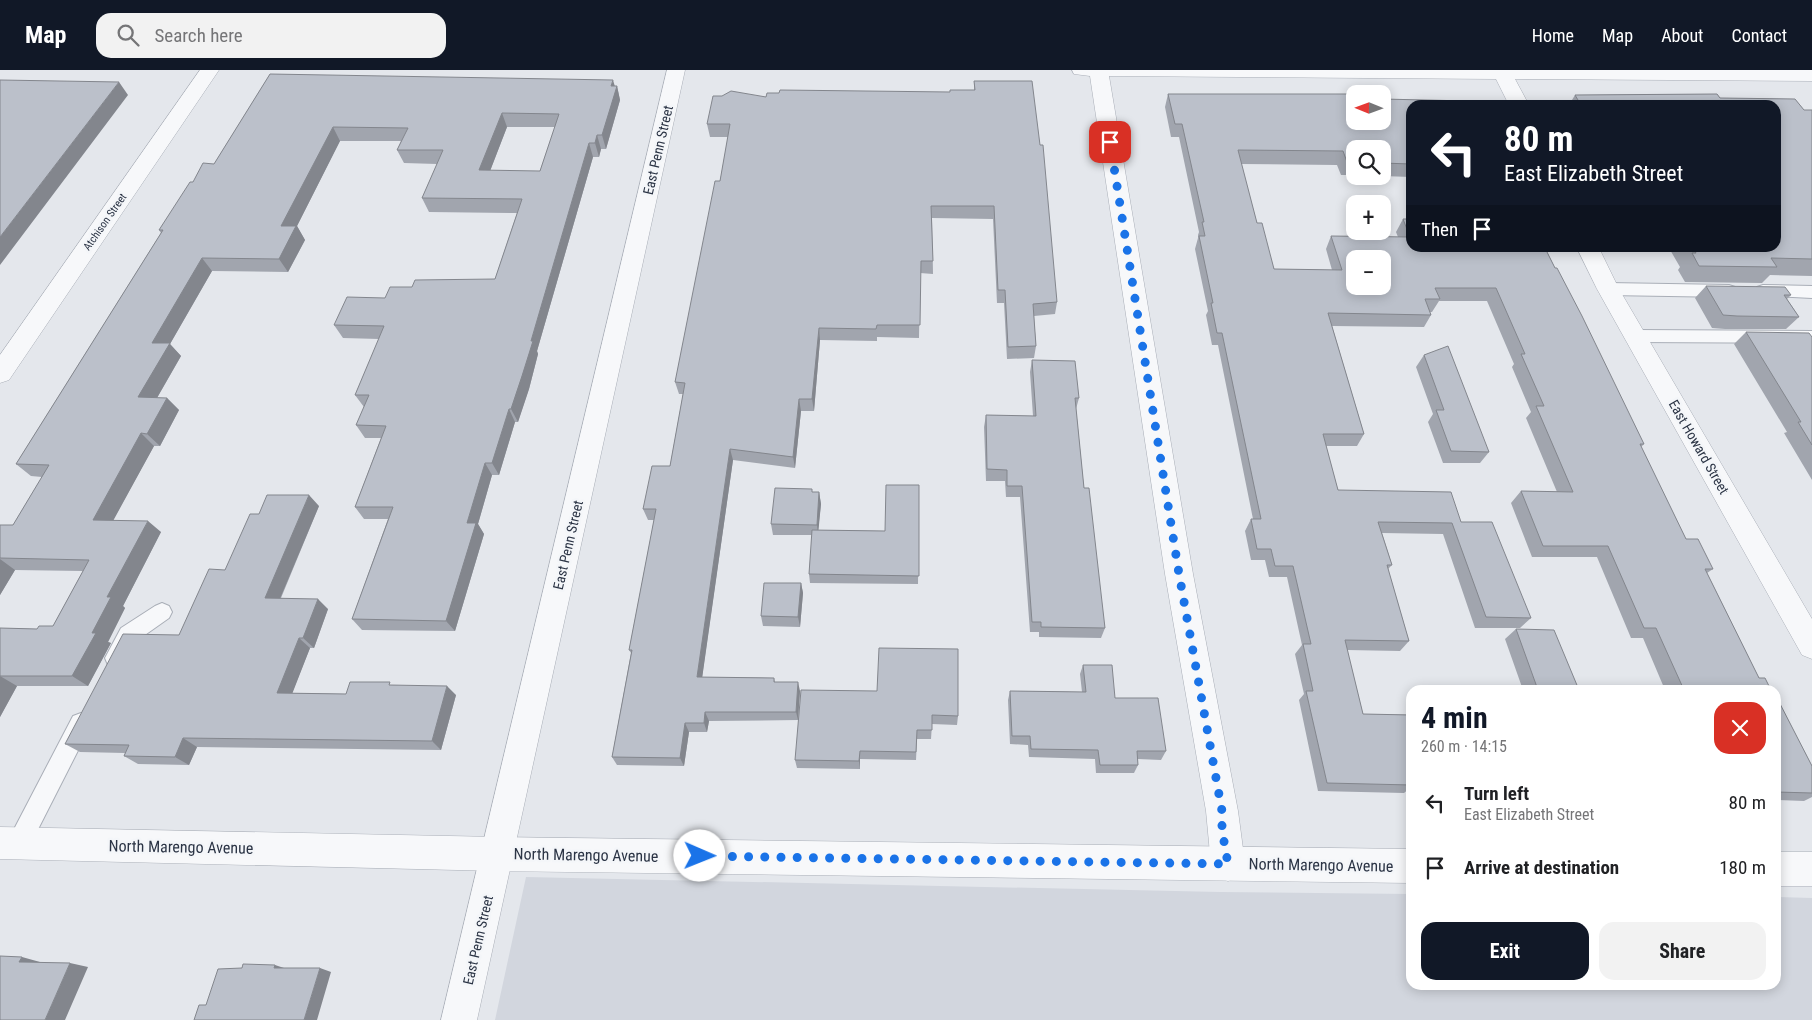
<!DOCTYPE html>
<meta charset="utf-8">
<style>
:root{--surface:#fff;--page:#f2f2f2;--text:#202124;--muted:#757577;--accent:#111827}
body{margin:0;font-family:"Roboto Condensed",sans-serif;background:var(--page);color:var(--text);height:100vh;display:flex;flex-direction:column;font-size:19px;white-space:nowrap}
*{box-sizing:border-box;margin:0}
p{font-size:16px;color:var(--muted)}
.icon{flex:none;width:28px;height:28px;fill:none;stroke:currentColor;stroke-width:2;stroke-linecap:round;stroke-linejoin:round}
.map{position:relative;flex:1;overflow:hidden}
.details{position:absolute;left:1406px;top:615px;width:375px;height:305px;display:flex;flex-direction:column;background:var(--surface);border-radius:15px;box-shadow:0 2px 12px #0003}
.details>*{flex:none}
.banner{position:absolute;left:1406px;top:30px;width:375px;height:152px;border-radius:15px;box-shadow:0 2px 12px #0003;background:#111827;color:#fff;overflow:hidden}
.needle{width:32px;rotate:271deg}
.controls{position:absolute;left:1346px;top:15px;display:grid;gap:10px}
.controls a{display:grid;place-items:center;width:45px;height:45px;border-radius:10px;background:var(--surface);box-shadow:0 2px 12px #0003;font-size:25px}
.pin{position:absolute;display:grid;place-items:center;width:42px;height:42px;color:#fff;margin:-21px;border-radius:10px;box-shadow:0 2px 8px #0006}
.me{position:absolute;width:55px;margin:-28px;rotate:91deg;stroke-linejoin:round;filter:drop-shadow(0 0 4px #0008)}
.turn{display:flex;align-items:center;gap:18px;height:105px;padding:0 15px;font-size:22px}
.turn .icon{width:65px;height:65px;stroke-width:2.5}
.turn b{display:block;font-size:35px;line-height:42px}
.then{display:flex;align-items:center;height:48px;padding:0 15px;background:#0003;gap:10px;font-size:19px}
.round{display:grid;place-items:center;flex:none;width:52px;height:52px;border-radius:15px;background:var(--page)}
.summary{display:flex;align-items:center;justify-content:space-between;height:85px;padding:0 15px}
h1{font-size:30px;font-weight:700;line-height:38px;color:var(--accent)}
.action{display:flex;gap:10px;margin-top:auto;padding:10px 15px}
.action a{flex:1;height:58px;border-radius:15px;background:var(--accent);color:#fff;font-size:20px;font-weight:700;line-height:58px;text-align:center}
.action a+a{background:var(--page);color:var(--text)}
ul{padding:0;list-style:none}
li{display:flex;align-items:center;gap:15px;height:65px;padding:0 15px}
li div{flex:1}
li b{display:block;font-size:19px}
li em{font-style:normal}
header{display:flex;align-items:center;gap:30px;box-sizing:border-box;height:70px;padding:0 25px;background:var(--accent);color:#fff}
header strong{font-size:24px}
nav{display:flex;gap:28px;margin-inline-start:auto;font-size:18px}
.search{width:350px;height:45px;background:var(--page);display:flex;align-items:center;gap:12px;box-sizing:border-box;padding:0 18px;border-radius:15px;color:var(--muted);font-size:19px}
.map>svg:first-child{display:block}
.built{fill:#d2d6de}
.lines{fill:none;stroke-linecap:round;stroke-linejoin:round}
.service-casing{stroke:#a9aeb7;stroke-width:2}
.minor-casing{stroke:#a9aeb7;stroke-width:1}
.tertiary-casing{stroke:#a9aeb7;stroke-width:1}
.service{fill:#f7f8fa;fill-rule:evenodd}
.minor{fill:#f7f8fa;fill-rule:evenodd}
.tertiary{fill:#f7f8fa;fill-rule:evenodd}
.wall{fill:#a1a5ae;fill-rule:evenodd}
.shaded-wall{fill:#83868d}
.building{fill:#bbc0ca;stroke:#83868d;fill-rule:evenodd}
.route{stroke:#1a73e8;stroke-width:9;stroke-dasharray:0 16.2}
.labels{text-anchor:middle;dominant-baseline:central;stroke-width:5;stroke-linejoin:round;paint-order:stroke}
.far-street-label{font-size:11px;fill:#2b3445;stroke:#f4f6f9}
.street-label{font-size:14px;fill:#2b3445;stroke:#f4f6f9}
.near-street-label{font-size:16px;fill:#2b3445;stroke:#f4f6f9}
</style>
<header>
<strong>Map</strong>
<div class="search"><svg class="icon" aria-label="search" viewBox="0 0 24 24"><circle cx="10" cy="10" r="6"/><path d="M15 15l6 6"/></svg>Search here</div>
<nav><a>Home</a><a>Map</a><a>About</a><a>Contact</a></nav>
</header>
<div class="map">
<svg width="1812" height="950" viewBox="0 0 1812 950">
<rect width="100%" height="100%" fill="#e4e7ec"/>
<path class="built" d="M526 807 1220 822 1411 824V915H1776V827L1812 828V950H495Z"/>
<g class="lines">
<g class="service-casing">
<path id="service" d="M1608 213 1729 215 1735 217 1737 221 1735 225 1729 227 1608 225 1602 223 1600 219 1602 215Z
M1763 215 1812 216V228L1757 225 1755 221 1757 217Z
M1635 260 1812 261V273L1635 272 1629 270 1626 266 1629 262Z
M162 533 169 536 172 542 169 548 135 572 124 595 116 598 108 595 105 588 121 558 155 536Z
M81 643 89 646 92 653 27 781 19 785 11 781 7 773 11 765 73 646Z"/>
</g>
<g class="minor-casing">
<path id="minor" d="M200 0H219L9 310 0 313V285Z
M667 0H685L477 950H441Z
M1072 0H1812V11L1515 9 1529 35H1509L1496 9 1109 6 1193 504 1238 741 1245 794 1240 806 1228 811 1216 806 1211 794 1206 741 1165 504 1090 6 1074 4Z
M1577 178H1599L1619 219 1812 549V589L1802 585 1597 219Z"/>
</g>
<g class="tertiary-casing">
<path id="tertiary" d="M0 757 498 767 1411 779V813L498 801 0 789Z
M1776 782H1812V816H1776Z"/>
</g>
<use href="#service" class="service"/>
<use href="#minor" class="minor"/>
<use href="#tertiary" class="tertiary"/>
</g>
<path class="wall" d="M270 4 617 16 620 30 606 79H601L599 87H593L537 281 538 284 529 319 518 352H515L499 405H492L478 454 484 464 455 561 362 560 352 549 388 449H364L355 437 381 368H365L356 355 364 337 355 325 379 269 343 268 334 255 385 228 412 217 495 209 517 143 429 142 422 128 437 94 404 93 397 80 401 71H340L297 156 305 170 288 202 212 201 170 274 181 286 157 328H167L179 340 160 376H154L113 450 161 462 123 536 125 538 108 572 111 573 88 616H17L0 647V558L37 559 53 556 83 501 15 500 0 525V455H13L42 407 31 406 16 394 161 163 159 160 193 112 214 94ZM507 57H555L540 101H490Z
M974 11 1057 232 1055 244 1034 246 1036 276 1034 288 1007 289 1004 233H997L993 149 932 148 933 204 920 203 919 268 877 267V271L820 270 814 341H801L795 398 733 390 702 607 774 608 775 612 800 621 798 650 709 651 707 662H689L684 696 617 695 612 687 631 583 629 580 654 450H648L643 439 670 396 683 324H679L675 312 720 111 728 67H710L707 54 766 27 950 22 974 20Z
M1168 24 1355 28 1411 35V107L1382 106V79H1355V105H1341L1337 95 1241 94 1257 153 1274 199 1332 200 1326 179 1331 166 1398 167 1396 162 1403 149 1545 178 1644 374 1641 377 1686 469 1713 499 1707 503 1759 608 1771 620H1665L1643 568H1631L1597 487H1532L1511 433 1521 421 1557 422 1526 348 1531 342 1512 297 1514 294 1487 231H1439L1432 242H1430L1431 245 1424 257 1332 256 1364 364 1357 376H1326L1338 420 1461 452 1531 548 1520 558H1475L1443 464 1382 463 1392 495 1388 499 1409 571 1400 581 1347 580 1363 644 1411 645V717L1404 723 1318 721 1299 630 1304 624 1295 584 1302 575 1287 507H1269L1265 490H1251L1245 461 1251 449H1253L1218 275H1212L1206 245 1208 241 1195 179 1198 168V165L1199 162 1179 67H1171L1165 37Z
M1717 24 1720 28 1795 29 1804 40H1812V206L1770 205 1762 213 1685 212 1678 200 1680 197 1669 178H1776V35H1569L1575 25Z
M1706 216 1791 225 1787 229 1799 247 1786 259H1725L1712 258 1695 228Z
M1746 262 1812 267V410L1784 363 1787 362 1734 274Z
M1424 285 1489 382 1480 393H1443L1428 352 1433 344 1416 297Z
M1032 290 1079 328 1076 339 1084 418 1105 558 1101 568 1039 567V562H1030L1020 427H1006L1005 411H986L984 357 986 345 1033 346 1030 302Z
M919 415 918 514 810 513 809 504 812 465H773L771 454 812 422H819L821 434 818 460 885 461Z
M319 436 281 528 328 539 314 578H310L292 623 346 624 393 615 456 625 441 680 197 677 189 695 138 694 124 686 125 683 80 682 65 674 179 565 225 500 259 444Z
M801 513 803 523 800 557 763 556 761 546Z
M1516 559 1579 620H1523L1505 569Z
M1083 595 1166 681 1161 690 1138 689V695L1134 703H1096L1095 689 1029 687 1028 675 1010 674 1008 630 1010 621 1082 622 1080 604Z
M877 621 958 646 957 655 932 654 931 669H917L916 690 860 689V699L797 698 795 690Z
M1776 626 1812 696V727L1804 731 1776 730Z"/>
<path class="shaded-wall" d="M613 10 616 20 617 16 620 30 606 79 602 65 611 16Z
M119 12 128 25 0 195V167Z
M502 43 507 57 485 114 479 100Z
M333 57 340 71 297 156 305 170 288 202 279 189 281 156Z
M597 65 601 79 599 87 595 73Z
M589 73 593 87 537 281 538 284 529 319 518 352 511 339 531 271Z
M202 188 212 201 170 274 181 286 150 340 138 327 152 273Z
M819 258 820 270 814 341 812 329Z
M167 328 179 340 160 376 147 364Z
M799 329 801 341 795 398 793 387Z
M509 339 515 352 499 405 492 393Z
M141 363 154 376 107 462 93 450Z
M730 379 733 390 701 616 697 607Z
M485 393 492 405 478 454 484 464 455 561 446 551 467 453Z
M819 422 821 434 818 465 817 455Z
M309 425 319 436 276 538 265 528Z
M148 451 161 462 123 536 125 538 108 572 111 573 88 616 72 606 107 527Z
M0 489 15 500 0 525Z
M801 513 803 523 800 557 798 547Z
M318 529 328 539 314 578 303 568Z
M299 568 310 578 289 632 277 623Z
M0 606 17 616 0 647Z
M798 612 800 621 798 650 796 642Z
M447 616 456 625 441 680 432 671Z
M705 642 709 651 707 662 704 653Z
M685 653 689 662 684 696 680 688Z
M183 668 197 677 189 695 175 687Z
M860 681V699L859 691Z
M22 887 40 892H19Z
M70 893 88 897 65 950H45Z
M275 895 287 899 274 898Z
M320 898 331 902 317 950H304Z"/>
<path class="building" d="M270 4 613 10 611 16H617L602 65H597L595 73H589L531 271H533L522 306 511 339H509L492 393H485L467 453H476L446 551 352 549 393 437H355L386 356 356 355 369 325H355L384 256 334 255 347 227 385 228 390 217H412L415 210 495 209 522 129 422 128 443 80H397L408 58 333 57 281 156H296L279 189 202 188 152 273H170L138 327 167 328 147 364 141 363 93 450 148 451 107 527H111L92 563H96L72 606H0V558L37 559 39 556H53L89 490 0 488V455H13L49 395 16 394 163 160H159L190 112H193L203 93 214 94ZM502 43 559 44 540 101 479 100Z
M0 10 119 12 0 167Z
M974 11H1032L1040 75H1043L1057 232 1033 234 1036 276 1008 277 1005 220H998L994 136H931L933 191H921L920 255H877L876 259 819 258 812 329H799L793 387 730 379 697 607 774 608V612H798L796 642H705L704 653H685L680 688 612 687 632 580H629L656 439H643L652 396H670L685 313 675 312 715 111H720L730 54H707L713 26H722L731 21 766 27 767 23H779L780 20 950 22V20H975Z
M1168 24H1353L1355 28V51H1382V29L1468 31 1470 35H1411V94L1382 93V79H1355V92H1347L1343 81 1238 80 1257 153H1262L1274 199 1342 200 1331 166 1410 167 1403 149H1411V178H1545L1555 198H1557L1582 246 1644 374H1640L1686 469H1698L1713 499H1705L1759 608H1765L1771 620H1684L1656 558H1644L1608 476H1543L1521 421 1573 422 1536 336H1544L1521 284H1525L1496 218H1435L1440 229H1425L1431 245 1328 243 1364 364H1323L1338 420 1451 422 1461 452H1492L1531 548 1486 547 1452 453 1378 452 1392 495H1387L1409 571 1345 570 1363 644 1411 645V699H1409L1411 705V715L1327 713 1306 621H1313L1303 574H1311L1293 496H1275L1271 479H1257L1251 449H1261L1222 263H1217L1211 233H1213L1199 166H1205L1202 152H1204L1182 54H1175ZM1355 189H1382V216H1355Z
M1717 24 1720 28 1795 29 1804 40H1812V189L1771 188 1777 197 1699 196 1692 183H1696L1693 178H1776V35H1581L1575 25Z
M1706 216 1785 217 1791 225H1784L1799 247 1737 246 1723 245Z
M1746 262 1809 263 1812 267V375L1798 352H1801Z
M1448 276 1489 382 1451 381 1436 340H1444L1424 285Z
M1032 290 1075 291 1079 328H1075L1084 418H1089L1105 558 1041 557V552H1032L1022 416H1007V400L987 399 986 345 1036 346Z
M886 415H919V506L809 504 812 460 885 461Z
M775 418 812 419V422H819L817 455 771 454Z
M267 425H309L265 528 318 529 303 568H299L277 623 346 624 350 612H390L389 615 447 616 432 671 183 668 175 687 124 686 129 675 65 674 123 564 179 565 209 499 225 500 250 444H259Z
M764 513H801L798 547 761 546Z
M1516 559 1554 560 1579 620H1538Z
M879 578 958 579V646L932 645V660H917L916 682 860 681 859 691 795 690 801 620 877 621Z
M1083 595H1112L1115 628H1158L1166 681H1137L1138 695H1100L1098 680 1031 679 1030 666H1012L1010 621 1086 622Z
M1776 626 1812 696V723L1776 722Z
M0 886 22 887 19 892 70 893 45 950H0Z
M243 894 275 895 274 898H320L304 950H194L199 935H206L218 899 242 898Z"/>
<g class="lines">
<path class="route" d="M700 786 1228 794 1222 760V741L1179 504 1110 72"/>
</g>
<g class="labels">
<g class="far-street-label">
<text transform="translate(105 152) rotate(-55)">Atchison Street</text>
</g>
<g class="street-label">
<text transform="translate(658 80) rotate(-77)">East Penn Street</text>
<text transform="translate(1699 377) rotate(60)">East Howard Street</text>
<text transform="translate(568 475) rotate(-77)">East Penn Street</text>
<text transform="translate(478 870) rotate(-77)">East Penn Street</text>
</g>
<g class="near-street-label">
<text transform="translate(181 777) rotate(1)">North Marengo Avenue</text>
<text transform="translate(586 785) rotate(1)">North Marengo Avenue</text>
<text transform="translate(1321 795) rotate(1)">North Marengo Avenue</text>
</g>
</g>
</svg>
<div class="controls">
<a><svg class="needle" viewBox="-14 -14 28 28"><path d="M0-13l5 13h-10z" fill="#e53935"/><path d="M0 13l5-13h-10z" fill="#757577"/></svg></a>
<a><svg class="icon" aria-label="search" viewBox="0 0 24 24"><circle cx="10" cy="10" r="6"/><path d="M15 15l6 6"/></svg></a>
<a>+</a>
<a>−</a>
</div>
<div class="pin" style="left:1110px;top:72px;background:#d93025"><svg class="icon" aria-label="arrive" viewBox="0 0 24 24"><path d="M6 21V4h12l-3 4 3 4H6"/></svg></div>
<svg class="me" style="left:700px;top:786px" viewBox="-20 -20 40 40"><circle r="19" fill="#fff"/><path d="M0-13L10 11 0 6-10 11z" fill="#1a73e8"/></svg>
<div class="banner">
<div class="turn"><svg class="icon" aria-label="left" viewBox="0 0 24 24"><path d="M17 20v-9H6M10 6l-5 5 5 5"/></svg><div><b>80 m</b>East Elizabeth Street</div></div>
<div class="then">Then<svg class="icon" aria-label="arrive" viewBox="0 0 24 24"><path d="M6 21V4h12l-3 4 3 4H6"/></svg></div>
</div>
<section class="details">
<div class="summary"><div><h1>4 min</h1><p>260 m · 14:15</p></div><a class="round" style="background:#d93025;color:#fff"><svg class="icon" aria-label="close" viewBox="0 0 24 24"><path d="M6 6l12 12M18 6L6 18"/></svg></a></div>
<ul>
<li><svg class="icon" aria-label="left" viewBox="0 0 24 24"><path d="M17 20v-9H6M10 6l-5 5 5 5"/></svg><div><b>Turn left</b><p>East Elizabeth Street</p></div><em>80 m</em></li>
<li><svg class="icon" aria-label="arrive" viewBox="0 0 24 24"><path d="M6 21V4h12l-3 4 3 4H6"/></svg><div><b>Arrive at destination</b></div><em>180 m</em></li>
</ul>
<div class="action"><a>Exit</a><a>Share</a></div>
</section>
</div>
